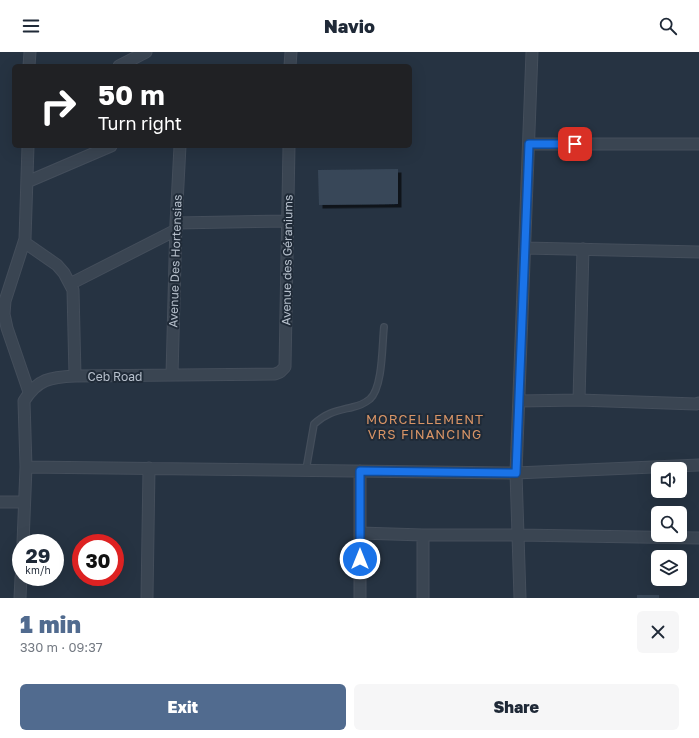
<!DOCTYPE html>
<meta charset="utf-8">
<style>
:root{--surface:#fff;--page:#f6f6f7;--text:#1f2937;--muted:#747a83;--accent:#516b8f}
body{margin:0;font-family:"Golos Text",sans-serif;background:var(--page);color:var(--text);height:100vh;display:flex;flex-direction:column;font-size:15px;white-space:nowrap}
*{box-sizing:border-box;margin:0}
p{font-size:13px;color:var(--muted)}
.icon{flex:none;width:22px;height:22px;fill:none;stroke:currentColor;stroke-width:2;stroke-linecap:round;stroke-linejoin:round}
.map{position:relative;height:546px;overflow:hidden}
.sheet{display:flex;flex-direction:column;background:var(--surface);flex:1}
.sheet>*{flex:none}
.hud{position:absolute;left:12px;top:12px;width:400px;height:84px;border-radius:6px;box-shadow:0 4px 16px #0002;background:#202124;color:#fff;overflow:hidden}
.tools{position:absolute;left:651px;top:410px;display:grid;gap:8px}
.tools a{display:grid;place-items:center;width:36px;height:36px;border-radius:6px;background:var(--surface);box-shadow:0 4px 16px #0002;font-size:20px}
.speed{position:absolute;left:12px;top:482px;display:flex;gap:8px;font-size:20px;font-weight:700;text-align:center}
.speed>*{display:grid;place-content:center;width:52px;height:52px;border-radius:50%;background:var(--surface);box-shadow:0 4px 16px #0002;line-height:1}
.speed small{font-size:10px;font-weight:400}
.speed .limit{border:6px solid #d22;background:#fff;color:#111}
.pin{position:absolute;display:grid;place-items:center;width:34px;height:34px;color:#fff;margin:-17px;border-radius:8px;box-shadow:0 2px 6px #0006}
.me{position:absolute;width:44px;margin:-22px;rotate:0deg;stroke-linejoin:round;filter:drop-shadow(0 0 3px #0008)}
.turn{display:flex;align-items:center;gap:14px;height:84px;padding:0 20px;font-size:18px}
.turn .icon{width:52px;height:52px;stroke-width:2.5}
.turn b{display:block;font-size:28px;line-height:34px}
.round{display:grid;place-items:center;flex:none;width:42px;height:42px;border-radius:6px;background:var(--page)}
.head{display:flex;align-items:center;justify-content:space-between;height:68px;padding:0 20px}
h1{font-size:24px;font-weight:800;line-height:30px;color:var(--accent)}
.primary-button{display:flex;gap:8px;margin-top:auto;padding:8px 20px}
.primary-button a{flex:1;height:46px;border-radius:6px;background:var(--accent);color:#fff;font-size:16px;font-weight:800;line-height:46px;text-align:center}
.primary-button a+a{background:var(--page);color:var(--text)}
header{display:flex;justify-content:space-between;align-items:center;height:52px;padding:0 20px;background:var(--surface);font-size:18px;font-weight:800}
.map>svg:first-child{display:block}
.building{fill:#384758;filter:url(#shadow)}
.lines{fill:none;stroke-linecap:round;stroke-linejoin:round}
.lane-casing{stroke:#444e5b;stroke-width:8}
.street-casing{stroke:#444e5b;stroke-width:13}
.lane{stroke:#3a4552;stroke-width:5.5}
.street{stroke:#3a4552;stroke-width:11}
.route-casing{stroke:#114b97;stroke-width:10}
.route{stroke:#1a73e8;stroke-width:7}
.labels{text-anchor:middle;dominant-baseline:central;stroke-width:4;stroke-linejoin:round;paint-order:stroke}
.street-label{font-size:12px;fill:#b7c0cc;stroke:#1f2a37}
.neighbourhood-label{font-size:13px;letter-spacing:1px;fill:#d89466;stroke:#1f2a37}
</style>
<header><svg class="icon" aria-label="menu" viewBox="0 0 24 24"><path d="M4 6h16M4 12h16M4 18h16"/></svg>Navio<svg class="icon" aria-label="search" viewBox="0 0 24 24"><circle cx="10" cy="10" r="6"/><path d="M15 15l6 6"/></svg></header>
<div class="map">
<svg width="699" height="546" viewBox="0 0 699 546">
<defs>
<filter id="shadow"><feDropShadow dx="3.5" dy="3.5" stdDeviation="0" flood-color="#0009"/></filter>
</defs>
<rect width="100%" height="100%" fill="#263342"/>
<path class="building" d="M398 117V152L319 153 318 118Z
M637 543H659V546H637Z"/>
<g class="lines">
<g class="lane-casing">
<path id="lane" d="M306 418 314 372C327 360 337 359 353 355 358 354 365 351 370 347 383 335 382 293 384 275"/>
</g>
<g class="street-casing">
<path id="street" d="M532 0 516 421 699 413
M29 14 30 0
M119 14 146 0
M290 14 291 0
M529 92H699
M28 94 25 187 5 249 4 262 7 276 29 340
M27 130 111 94
M176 171 287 169
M24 190 57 213 64 221 73 238 75 324
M525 196 699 200
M70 232 176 178
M172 323 176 171 180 94
M579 348 583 197
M519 349 579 348 696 352 699 351
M26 415 24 349C37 327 51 325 75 324L275 322 280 320 285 315 289 94
M360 419V546
M0 450H24
M360 481 423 483
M23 491 26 415 516 421 518 483H423V546
M20 546 21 525
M147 546 149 416
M520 546 518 483 699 486"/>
</g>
<use href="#lane" class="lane"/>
<use href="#street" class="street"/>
</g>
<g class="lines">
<g class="route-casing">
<path id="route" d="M360 507V419L516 421 529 92H575"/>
</g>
<use href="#route" class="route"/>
</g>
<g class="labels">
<g class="street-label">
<text transform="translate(287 208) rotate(-89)">Avenue des Géraniums</text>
<text transform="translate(175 209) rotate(-88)">Avenue Des Hortensias</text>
<text x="115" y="324">Ceb Road</text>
</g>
<g class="neighbourhood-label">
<text x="425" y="367">MORCELLEMENT<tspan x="425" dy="15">VRS FINANCING</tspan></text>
</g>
</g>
</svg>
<div class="tools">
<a><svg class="icon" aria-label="sound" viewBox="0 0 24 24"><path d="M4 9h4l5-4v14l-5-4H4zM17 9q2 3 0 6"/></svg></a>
<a><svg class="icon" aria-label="search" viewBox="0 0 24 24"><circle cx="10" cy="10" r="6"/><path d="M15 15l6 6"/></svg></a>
<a><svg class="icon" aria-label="layers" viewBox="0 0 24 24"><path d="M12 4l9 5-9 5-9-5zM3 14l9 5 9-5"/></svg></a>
</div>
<div class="speed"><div>29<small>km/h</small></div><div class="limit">30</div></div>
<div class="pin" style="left:575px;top:92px;background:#d93025"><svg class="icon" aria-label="arrive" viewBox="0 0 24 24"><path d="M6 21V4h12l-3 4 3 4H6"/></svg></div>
<svg class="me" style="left:360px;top:507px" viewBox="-20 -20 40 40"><circle r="17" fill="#1a73e8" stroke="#fff" stroke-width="3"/><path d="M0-11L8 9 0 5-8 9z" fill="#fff"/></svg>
<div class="hud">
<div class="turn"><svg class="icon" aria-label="right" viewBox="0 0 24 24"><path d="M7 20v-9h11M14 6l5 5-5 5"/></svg><div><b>50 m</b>Turn right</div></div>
</div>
</div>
<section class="sheet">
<div class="head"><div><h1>1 min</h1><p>330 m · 09:37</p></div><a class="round"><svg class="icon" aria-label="close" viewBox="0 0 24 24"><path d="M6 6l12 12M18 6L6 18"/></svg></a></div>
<div class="primary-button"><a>Exit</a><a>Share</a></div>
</section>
